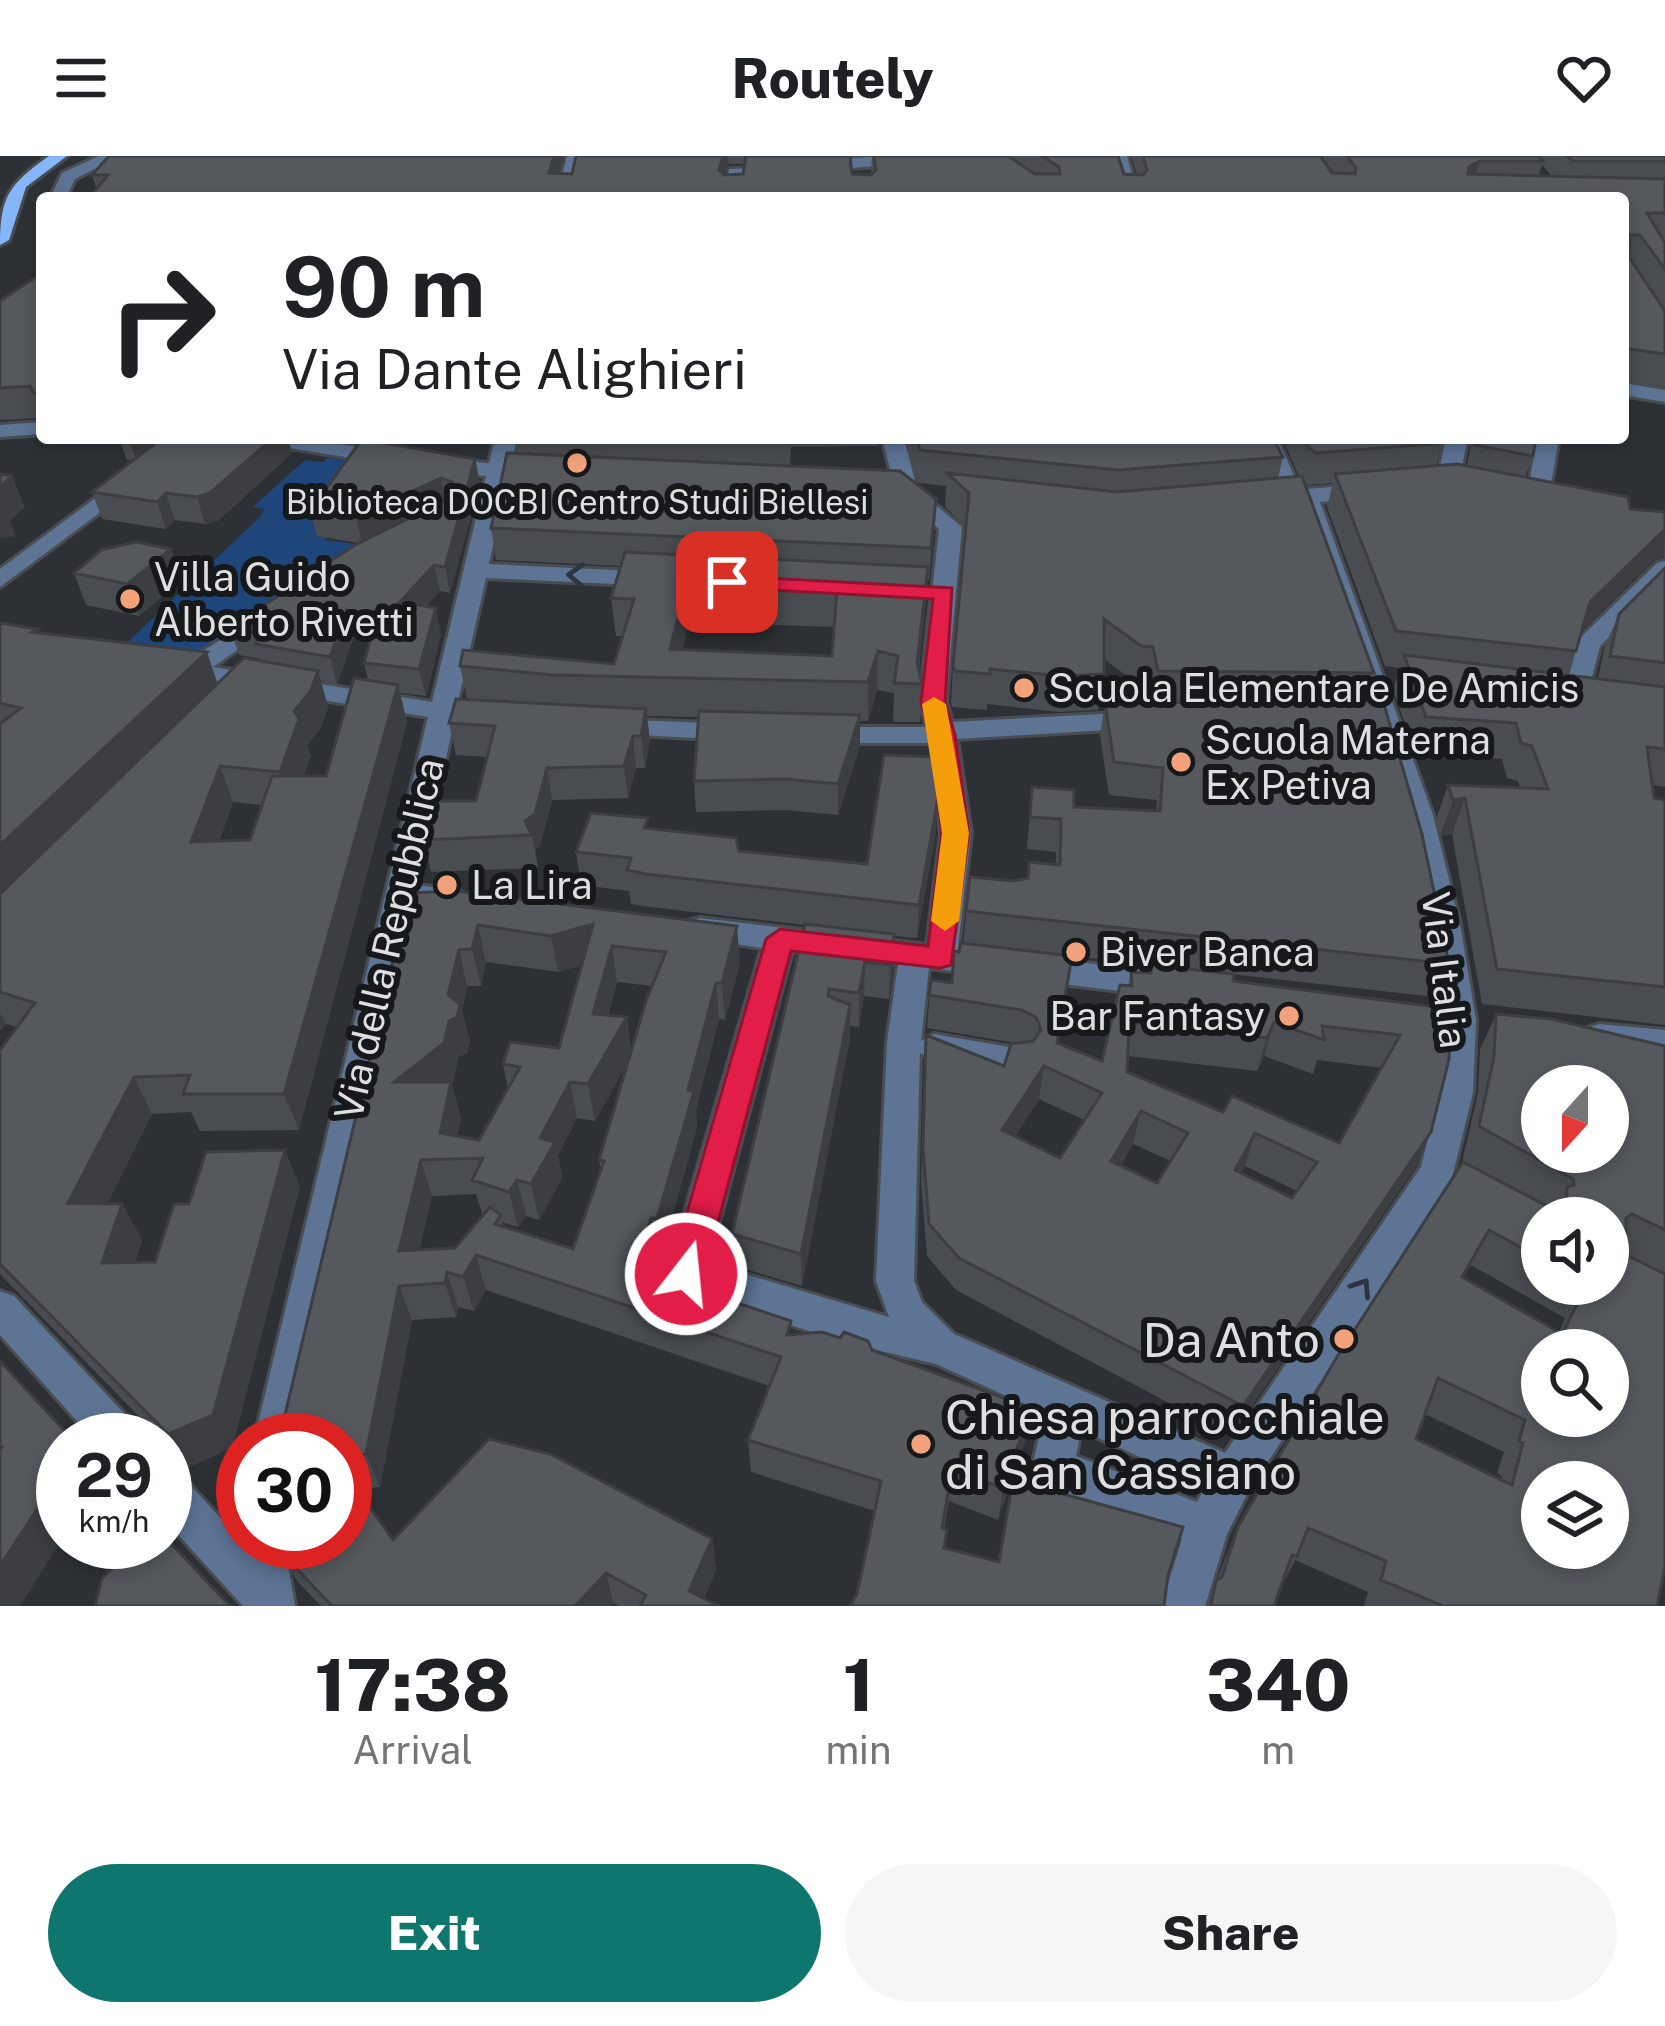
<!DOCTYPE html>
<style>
:root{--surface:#fff;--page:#f6f6f6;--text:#202124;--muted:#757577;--accent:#0f766e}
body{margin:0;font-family:"Public Sans",sans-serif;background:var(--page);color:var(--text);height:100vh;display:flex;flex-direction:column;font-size:45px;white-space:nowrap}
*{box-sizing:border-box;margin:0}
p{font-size:39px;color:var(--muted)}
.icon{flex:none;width:66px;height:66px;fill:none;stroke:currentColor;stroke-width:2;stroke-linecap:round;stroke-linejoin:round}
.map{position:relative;height:1450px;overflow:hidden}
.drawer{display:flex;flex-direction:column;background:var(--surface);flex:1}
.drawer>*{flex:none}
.top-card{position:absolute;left:36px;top:36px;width:1593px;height:252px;border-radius:12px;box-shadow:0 6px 18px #0003;background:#fff;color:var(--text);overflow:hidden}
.needle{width:78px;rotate:201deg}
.controls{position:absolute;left:1521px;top:909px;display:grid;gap:24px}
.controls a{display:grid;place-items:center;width:108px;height:108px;border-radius:50%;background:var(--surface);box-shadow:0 6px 18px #0003;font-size:60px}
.speed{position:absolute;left:36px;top:1257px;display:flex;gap:24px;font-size:60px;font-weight:700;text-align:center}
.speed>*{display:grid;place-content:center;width:156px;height:156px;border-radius:50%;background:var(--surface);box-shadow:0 6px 18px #0003;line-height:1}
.speed small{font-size:30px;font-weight:400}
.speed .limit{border:18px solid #d22;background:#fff;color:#111}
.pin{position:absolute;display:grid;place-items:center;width:102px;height:102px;color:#fff;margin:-51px;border-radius:24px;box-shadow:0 6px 18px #0006}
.me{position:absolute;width:132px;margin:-66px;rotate:16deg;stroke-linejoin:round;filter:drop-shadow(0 0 9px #0008)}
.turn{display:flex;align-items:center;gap:42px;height:252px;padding:0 48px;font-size:54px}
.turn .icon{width:156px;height:156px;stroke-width:2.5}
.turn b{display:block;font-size:84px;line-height:102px}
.eta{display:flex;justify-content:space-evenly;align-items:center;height:204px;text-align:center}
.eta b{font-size:72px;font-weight:800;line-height:84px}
.cta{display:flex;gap:24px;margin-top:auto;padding:24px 48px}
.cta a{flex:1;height:138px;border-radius:72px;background:var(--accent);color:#fff;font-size:48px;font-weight:800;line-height:138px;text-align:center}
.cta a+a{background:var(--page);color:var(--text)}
header{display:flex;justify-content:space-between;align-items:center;height:156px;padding:0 48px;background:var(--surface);font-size:54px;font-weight:800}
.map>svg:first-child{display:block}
.green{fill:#1e467b}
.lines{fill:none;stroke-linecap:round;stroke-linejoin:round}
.minor-casing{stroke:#494d51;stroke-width:6}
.major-casing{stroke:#494d51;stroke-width:6}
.minor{fill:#5d7495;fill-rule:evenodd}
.major{fill:#86b6fa;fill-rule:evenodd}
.wall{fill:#494d51;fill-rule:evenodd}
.shaded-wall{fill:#3c3e42}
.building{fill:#55595e;stroke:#3c3e42;stroke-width:3;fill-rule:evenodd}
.oneway{stroke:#2c343f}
.route{fill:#e11d48;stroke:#92132f;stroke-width:3}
.slow{fill:#f59e0b}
.poi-dot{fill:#f1a27b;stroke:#17181a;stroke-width:4.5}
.labels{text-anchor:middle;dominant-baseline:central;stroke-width:12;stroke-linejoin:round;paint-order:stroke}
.far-poi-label{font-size:33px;fill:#dddfe2;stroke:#17181a}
.poi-label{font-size:39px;fill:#dddfe2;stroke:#17181a;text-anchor:start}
.street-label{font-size:39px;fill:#dddfe2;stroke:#17181a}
.near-poi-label{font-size:48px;fill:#dddfe2;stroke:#17181a;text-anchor:end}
</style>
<header><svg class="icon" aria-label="menu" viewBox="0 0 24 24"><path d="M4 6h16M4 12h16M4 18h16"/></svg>Routely<svg class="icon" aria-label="heart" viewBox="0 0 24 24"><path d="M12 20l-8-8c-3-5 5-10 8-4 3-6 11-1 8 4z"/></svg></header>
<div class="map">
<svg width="1665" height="1450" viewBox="0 0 1665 1450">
<rect width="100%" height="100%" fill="#2d3135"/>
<path class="green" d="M328 302 366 307 325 384 372 390 187 506 116 497 261 360 264 353 253 351 305 304 323 306Z"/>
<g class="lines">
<g class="minor-casing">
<path id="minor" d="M99 0H120L75 23 66 42H50L62 17Z
M567 0H583L572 42H556Z
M884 0H949L941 5 838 13 830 20 743 21 741 42H725L729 13 822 10 830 4Z
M1111 0H1127L1139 42H1123Z
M1623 227 1665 234V246L1623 239Z
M42 266V278L0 281V269Z
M176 282H200L0 431V413Z
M253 282H304L389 296 400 302 389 308 264 288Z
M495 282H517L511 309 544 311 555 318 544 325 508 321 489 408 657 416 669 423 657 430 486 422 457 550 497 557 501 563 488 571 454 566 418 729 460 735 464 743 460 751 413 750 296 1284H254L428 561 174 520 161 512 174 504 185 506 264 457 276 464 273 469 213 511 432 546 486 320 437 315 426 309 437 303 489 307Z
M882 282H904L917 333 962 371 946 546 952 566 1140 556 1153 564 1140 572 957 583 971 677 958 792 1170 817 1181 821 1186 829 1181 837 1170 841 929 812 921 885 934 878 1015 892 1027 896 1032 905 1027 914 1015 918 934 904 920 897 914 1125 922 1146 954 1178 1225 1297 1421 1011 1439 937 1444 864 1430 768 1405 659 1302 353 1296 347 1268 350 1257 343 1282 335 1255 282H1277L1297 326 1306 333 1370 328 1381 335 1370 342 1320 346 1433 659 1460 768 1476 864 1473 937 1451 1026 1248 1336 1227 1378 1205 1450H1161L1182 1383 1038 1326 1032 1312 1044 1257 936 1208 838 1185 673 1129 667 1117 762 792 689 781 685 773 689 765 700 762 927 789 941 677 931 587H824L810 579 824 571H927L920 546 939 373 896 336ZM792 795 898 808 887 886 876 1125 889 1161 708 1107ZM1081 1274 1205 1331 1197 1346 1076 1300Z
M1446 282H1468L1458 329 1447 336 1436 329Z
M1537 282H1559L1548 346 1537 353 1526 346Z
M1665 405V425L1600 490 1585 548H1567L1563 542 1579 483 1657 407Z
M608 563 734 568 747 576 734 584 598 577 595 571 598 565Z
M1599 868 1665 874V900L1587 890 1582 881 1587 872Z
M0 1135 14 1140 136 1270 142 1284H94L0 1179Z
M165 1312 180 1318 241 1384 243 1380V1386H284L295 1450H243L165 1364Z"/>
</g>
<g class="major-casing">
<path id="major" d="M49 0H67L26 31 9 84 0 89C0 39 10 28 49 0Z"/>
</g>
<use href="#minor" class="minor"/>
<use href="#major" class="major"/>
</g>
<path class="wall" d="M109 0H563L559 18H572L576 0H850L852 18 871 19 872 0H1118L1124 18 1137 19 1131 0H1320L1332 17H1334L1322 0H1665V231L1623 224V42L97 34 92 19ZM729 8H745L743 18 726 19ZM1542 9 1552 20 1539 19Z
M42 117V262L0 264V145Z
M104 282H288L292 297 219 364 205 368 175 364 166 373 102 363 92 336 133 305 127 304 120 285H105Z
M515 282H879V290L791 291 790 310 934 375 929 424H927L919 514 922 528 920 566H893L894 537 877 534 868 565H860V590L838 659 786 654 696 656 694 625 698 561 647 560 650 585 645 612H636L628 642 552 644 540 690 535 694 538 712 431 716 423 684 476 645 487 601 456 599 449 567 467 543 460 510 614 508 623 480H616L611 442 621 410 496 404 491 372 517 298ZM689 466 834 471 832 500 682 494Z
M905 282H1273L1283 301 1278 322 1299 320 1282 282H1444L1436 310H1467L1472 282H1536L1533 300 1525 321 1630 353 1665 356V401L1654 404 1582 474 1566 519 1598 523 1604 492 1619 458 1665 412V631L1652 629 1654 642 1665 644V869L1482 848 1452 678 1440 680 1436 664 1448 629 1520 632 1518 625 1507 622 1502 603 1415 596 1393 534 1400 512 1385 510 1327 351 1333 327 1308 329 1304 326 1374 517 1366 545 1449 808 1435 841 1213 816 1233 825 1444 852 1431 976 1417 1009 1231 1280 956 1134 927 1100 921 1025 926 879 1004 910 1015 887 927 872 931 824 952 827 963 787 970 721 1014 725 1027 722 1029 706 1056 709V696L1027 693 1032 631 1074 651 1156 655 1157 644 1109 639 1100 579 1105 547H1150L1147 526H1135L1104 503V518L1098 554 1059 556 987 548V554L952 551 951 546 953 510 966 371 945 351 946 330 919 327ZM1072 800 1151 809 1149 817 1131 816 1128 830 1102 905 1058 887ZM1128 900 1257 915 1264 900 1313 918 1317 904 1382 912 1339 987 1223 956 1127 916ZM1039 943 1084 964 1060 1002 1015 980ZM1133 988 1171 1005 1157 1027 1121 1009ZM1245 1010 1297 1035 1292 1042 1241 1017Z
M475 303 480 328 450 437 440 435 426 450 441 478 426 540 400 537 407 566 299 974 200 975 191 956 152 958 107 1048H122L142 1084 135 1106H155L189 1048 300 1030 232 1292 189 1311 165 1287V1284H162L0 1118V894L17 871 6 868 0 874V467L218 527 262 505 261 503 239 499 230 472 359 387 317 380 310 355ZM354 480 370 485 364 507 368 524 326 620H303L311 600 307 589 320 573 328 551 321 525 337 528ZM233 646 262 649 250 684 219 685Z
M74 417 182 424 139 460 86 449Z
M649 672 739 695 867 708 936 675 917 782 894 780 893 812 889 843 864 840 859 871 850 870V882L802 1130 735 1110 732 1078 805 769 650 751 631 748 629 735 581 729 576 696Z
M409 737 740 807 725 864 719 863 696 954 697 971 662 1098 656 1097 650 1118 791 1178 872 1194 1031 1252 1025 1285 998 1364 949 1345 944 1373 945 1393 999 1406 1183 1371 857 1438 875 1355 751 1316 748 1284 769 1230 486 1134 474 1155 458 1151 456 1161 412 1164 380 1331 370 1332 368 1347 393 1384 712 1383 716 1414 704 1442 719 1450H619L613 1447 611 1450H321L297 1425 279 1394ZM486 806 558 816 582 809 559 892 503 908 508 933 479 984 457 980 461 962 451 926 454 924 458 901 467 897 470 885 462 855 467 830H481ZM617 826 652 830 631 894 608 860ZM629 904 599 1004 601 1014 573 1093 504 1071 502 1066 518 1071 526 1060 539 1064 562 1022 558 999 577 962 595 965ZM476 1038 483 1060 455 1092 419 1094 432 1040Z
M1496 858 1665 890V1411L1657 1450H1364L1368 1436 1295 1404 1281 1431 1274 1450H1206L1238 1371 1462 1006 1478 937 1480 894ZM1542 1062 1608 1128H1542ZM1471 1109 1565 1162 1559 1176 1463 1122ZM1425 1258 1504 1296 1497 1317 1502 1320 1501 1324 1416 1283Z"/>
<path class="shaded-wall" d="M554 0H563L553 42 549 17Z
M723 0H728L729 8 721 41 719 14Z
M1480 5 1472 32 1462 38 1469 11Z
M128 282H168L137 306Z
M273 282H288L292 297 219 364 205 368 197 341Z
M475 303 480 328 450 437 445 411Z
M12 320 25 351 10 365 16 380 0 382V331Z
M441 322 446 348 362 387 356 361Z
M166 337 175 364 166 373 157 346Z
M936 343 934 375 929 424 931 392Z
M1665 373 1664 401 1654 404 1576 480 1590 446Z
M171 393 182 424 139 460 127 428Z
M434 409 440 435 406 473 400 446Z
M928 411 926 448 917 528V507Z
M686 429 689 466 676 522 670 493Z
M436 452 441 478 426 540 419 513Z
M347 454 354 480 337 528 330 501Z
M878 495 877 534 868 565V526Z
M207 496 219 532 0 745V689Z
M318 515 328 551 320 573 307 589 311 600 292 653 280 616 294 555Z
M398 529 407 566 299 974 284 938Z
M646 553 650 585 645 612 641 580Z
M860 559V590L838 659V628Z
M633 580 636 612 628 642 624 610Z
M220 610 233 646 205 723 191 686Z
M547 612 552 644 540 690 535 694 532 679 525 665Z
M938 642 936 675 917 782 919 749Z
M1465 642 1452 678 1440 680 1453 644Z
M593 768 599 804 558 816 551 780Z
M478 769 486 806 481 830 472 793Z
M737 770 740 807 725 864 722 827Z
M894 778 893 812 889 843 890 809Z
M612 790 617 826 599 895 593 858Z
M459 794 467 830 462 855 470 885 467 897 458 901 454 924 406 963 394 926 448 839Z
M865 806 864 840 859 871V837Z
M716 827 719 863 696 954 697 971 662 1098 657 1063 688 934Z
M850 849V882L802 1130 801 1098Z
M0 857 6 868 0 874Z
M627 861 632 898 595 965 588 928Z
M1274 866 1264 900 1257 915 1267 882Z
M1044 910 1039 943 998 1007 1002 974Z
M134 921 152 958 90 1083 68 1047Z
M451 926 461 962 452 1003 440 977Z
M570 926 577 962 558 999 562 1022 539 1064 531 1028 540 982Z
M1141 955 1133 988 1104 1038 1111 1005Z
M1431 976 1417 1009 1231 1280 1243 1250Z
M1255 977 1245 1010 1225 1047 1235 1014Z
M285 994 300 1030 232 1292 189 1311 168 1278Z
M421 1004 432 1040 411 1130 399 1095Z
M517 1024 526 1060 518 1071 509 1036Z
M122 1048 142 1084 124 1142 102 1107Z
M651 1062 656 1097 641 1148 636 1113Z
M476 1099 486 1134 474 1155 463 1121Z
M447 1116 458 1151 456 1161 445 1127Z
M399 1130 412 1164 380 1331 366 1298Z
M1031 1252 1025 1285 998 1364 1003 1332Z
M355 1300 370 1332 366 1355 351 1324Z
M47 1338 63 1355V1382L20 1450H0V1410Z
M712 1383 716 1414 700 1450 689 1435Z
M606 1417 613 1447 611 1450H575Z"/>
<path class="building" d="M109 0H554L549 17 572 18 576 0H723L719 14 724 19 743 18 746 0H850L852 18 871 19 876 14 874 0H1008L1035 18H1060L1059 11 1042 0H1118L1124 18 1143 19 1147 14 1143 0H1320L1332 17 1355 18 1356 12 1347 0H1538L1543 5H1480L1469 11 1468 18 1665 23V57H1647L1665 87V113L1640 79H1630L1629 101 1665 155V198L1623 192V42H89L108 19H92Z
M1567 0H1665V5H1573Z
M42 117V237H34L30 230 0 232V145Z
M162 282H273L210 337 197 341 166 337 157 346 92 336Z
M681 282H790V287Z
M916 282H1273L1283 301 1118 314 920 294Z
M1304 282H1444L1443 287 1316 297 1308 291Z
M1476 282H1536L1533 300 1475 289Z
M362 283 475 303 445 411 434 409 400 446 436 452 419 513 364 507 376 463 347 454 330 501 256 488 258 477 230 472 355 389 450 342 452 326 441 322 356 361 310 355Z
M507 297 900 315 936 343 931 392 491 372Z
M1457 308 1628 341 1630 353 1665 356V373L1590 446 1576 495 1396 475 1335 318Z
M947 317 1117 336 1302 320 1374 517 1158 515 1153 491 1141 490 1104 463V518L1063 520 990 513V518L955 515 953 510 969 337Z
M0 318 12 320 0 331Z
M136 386 171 393 127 428 74 417 101 394Z
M625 396 928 411 917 507 922 528 894 527 898 500 878 495 868 526 553 519 460 510 463 494 614 508 634 443 611 442ZM686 429 837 433 832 500 670 493Z
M1665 412V507L1610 500 1619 458Z
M0 467 38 473 32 476 207 496 0 689V568L21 552 0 547Z
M1404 499 1665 531V593L1647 591 1654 642 1665 644V831L1497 813 1465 642 1453 644 1448 629 1548 633 1532 590 1521 587 1516 567 1426 561Z
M244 502 318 515 310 536 294 555 299 563 280 616 220 610 191 686 250 684 272 620H326L354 522 398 529 284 938H183L190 919 134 921 68 1047 122 1048 102 1107 155 1106 174 1048H189L206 996 285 994 213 1259 168 1278 0 1108V894L35 847 0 836V738Z
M456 543 646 553 641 580H633L624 610 547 612 535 658 525 665 532 679 423 684 432 645H476L495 570 449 567Z
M1383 545 1422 678 1449 808 966 755 970 721 1014 725 1028 722 1029 706 1060 709 1061 663 1030 661 1032 631 1074 634V651L1160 655 1163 612 1114 606 1105 547Z
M699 555 860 559 838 628 786 623 694 625Z
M884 599 934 601 938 642 919 749 646 718 627 714 631 702 576 696 591 657 648 662 644 672 736 682 739 695 867 708Z
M456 735 737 770 722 827H716L688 934 694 935 657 1063 651 1062 636 1113 791 1165 787 1179 822 1176 840 1182 844 1176 868 1185 872 1194 1031 1252 1003 1332 952 1314 942 1372 947 1374 944 1392 999 1406 1013 1324 1183 1371 1168 1419 1164 1450H850L857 1438 881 1325 748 1284 781 1201 476 1099 463 1121 447 1116 445 1127 399 1130 366 1298 355 1300 351 1324 393 1384 489 1283 550 1298 712 1383 689 1435 719 1450H640L646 1439 606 1417 575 1450H332L279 1394 277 1386H345V1284H279L409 737ZM593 768 559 892 510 886 503 908 520 911 479 984 440 977 451 926H394L444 887 449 865 457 861 460 848 448 839 459 794 472 793 478 769 551 780ZM612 790 666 796 646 845 599 1004 604 1005 573 1093 495 1068 501 1059 490 1051 455 1092 399 1095 421 1004 483 1002 472 1024 509 1036 517 1024 531 1028 555 986 540 982 570 926 588 928 627 861 593 858Z
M805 768 894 778 890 809 865 806 859 837 829 833 828 840 850 849 801 1098 732 1078Z
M961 787 1072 800 1057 887 1102 905 1120 829 1132 830 1131 816 1151 817V809L1234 818 1233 825 1444 852 1451 859 1449 903 1431 976 1243 1250 959 1102 929 1068 923 993 926 879 1004 910 1011 888 1033 885 1041 874 1036 861 1021 854 929 839 931 824 952 827 954 795 959 796ZM1129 866 1267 882 1274 866 1324 884 1322 870 1400 879 1339 987 1232 940 1223 956 1127 916ZM1044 910 1102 937 1060 1002 1002 974ZM1141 955 1188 977 1157 1027 1111 1005ZM1255 977 1317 1006 1292 1042 1235 1014Z
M1496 858 1551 863 1665 890V1074L1632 1058 1626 1062V1089L1616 1094 1665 1118V1411L1657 1450H1443L1381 1424 1386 1405 1308 1372 1297 1400 1292 1399 1274 1450H1211L1216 1425 1222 1421 1238 1371 1337 1201 1463 1006 1566 1060 1567 1031 1574 1029 1573 1023 1479 970 1494 901ZM1542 930H1608V996H1542ZM1542 1062H1608V1128H1587L1562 1178 1462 1121 1489 1074 1542 1103ZM1542 1194H1608V1260H1542ZM1438 1222 1525 1264 1519 1285 1523 1287 1512 1329 1416 1283ZM1542 1326H1608V1392H1542Z
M0 1205 73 1284H63V1355L61 1357 47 1338 0 1410V1294L2 1291H0Z
M165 1381 230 1450H95L102 1422 140 1386H165Z"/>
<defs><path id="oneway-chevron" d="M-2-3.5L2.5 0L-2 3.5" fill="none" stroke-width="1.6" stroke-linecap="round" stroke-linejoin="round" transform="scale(3)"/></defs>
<g class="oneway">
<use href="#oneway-chevron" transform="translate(576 419) rotate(-177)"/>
<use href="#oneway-chevron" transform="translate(1362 1131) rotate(-57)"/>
</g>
<path class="route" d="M727 420 952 432 945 546 955 579 969 677 951 809 940 812 791 795 704 1118 699 1128 686 1133 674 1128 669 1118 766 783 780 773 928 790 942 677 930 579 921 546 933 443 719 431 716 426Z"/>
<path class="slow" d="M934 541 946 548 969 677 959 765 945 775 931 765 942 677 922 548Z"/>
<g class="poi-dot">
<circle cx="577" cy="307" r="12"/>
<circle cx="130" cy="443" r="12"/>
<circle cx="1024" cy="532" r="12"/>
<circle cx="1181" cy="606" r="12"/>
<circle cx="447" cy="729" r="12"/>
<circle cx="1076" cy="796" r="12"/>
<circle cx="1289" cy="860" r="12"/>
<circle cx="1344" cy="1183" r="12"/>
<circle cx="921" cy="1288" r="12"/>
</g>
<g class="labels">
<g class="far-poi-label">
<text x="577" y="346">Biblioteca DOCBI Centro Studi Biellesi</text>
</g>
<g class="poi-label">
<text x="154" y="421">Villa Guido<tspan x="154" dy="45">Alberto Rivetti</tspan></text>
<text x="1048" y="532">Scuola Elementare De Amicis</text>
<text x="1205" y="584">Scuola Materna<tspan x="1205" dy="45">Ex Petiva</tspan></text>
<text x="471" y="729">La Lira</text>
<text x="1100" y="796">Biver Banca</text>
<text x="1265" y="860" text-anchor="end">Bar Fantasy</text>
</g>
<g class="street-label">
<text transform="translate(389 783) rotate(-77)">Via della Repubblica</text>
<text transform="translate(1445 814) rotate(83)">Via Italia</text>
</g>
<g class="near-poi-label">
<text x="1320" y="1183">Da Anto</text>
<text x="945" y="1260" text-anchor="start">Chiesa parrocchiale<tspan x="945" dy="55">di San Cassiano</tspan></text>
</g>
</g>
</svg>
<div class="controls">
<a><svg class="needle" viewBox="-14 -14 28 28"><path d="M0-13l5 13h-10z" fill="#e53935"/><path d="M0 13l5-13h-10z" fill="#757577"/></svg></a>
<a><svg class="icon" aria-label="sound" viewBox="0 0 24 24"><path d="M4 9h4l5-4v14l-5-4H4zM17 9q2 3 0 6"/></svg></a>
<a><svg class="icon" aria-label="search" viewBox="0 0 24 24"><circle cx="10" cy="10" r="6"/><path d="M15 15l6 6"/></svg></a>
<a><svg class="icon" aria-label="layers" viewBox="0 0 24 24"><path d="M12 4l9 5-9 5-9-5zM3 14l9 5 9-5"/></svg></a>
</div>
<div class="speed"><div>29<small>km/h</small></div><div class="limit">30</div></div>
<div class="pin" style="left:727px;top:426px;background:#d93025"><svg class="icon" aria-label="arrive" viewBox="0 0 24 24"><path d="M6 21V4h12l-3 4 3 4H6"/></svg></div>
<svg class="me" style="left:686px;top:1118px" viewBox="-20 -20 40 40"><circle r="17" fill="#e11d48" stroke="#fff" stroke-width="3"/><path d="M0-11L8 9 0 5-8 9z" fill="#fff"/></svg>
<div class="top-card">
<div class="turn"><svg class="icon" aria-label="right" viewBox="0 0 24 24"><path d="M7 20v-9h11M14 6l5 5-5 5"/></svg><div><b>90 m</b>Via Dante Alighieri</div></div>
</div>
</div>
<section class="drawer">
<div class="eta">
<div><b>17:38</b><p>Arrival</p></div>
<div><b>1</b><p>min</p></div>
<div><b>340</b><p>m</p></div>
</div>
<div class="cta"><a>Exit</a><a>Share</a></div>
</section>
